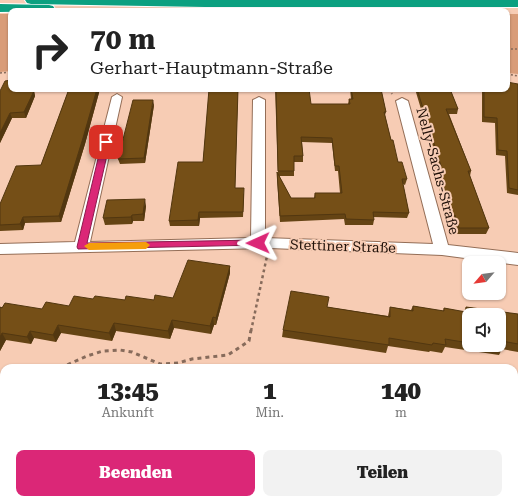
<!DOCTYPE html>
<html lang="de">
<meta charset="utf-8">
<style>
:root{--surface:#fff;--page:#f2f2f2;--text:#222;--muted:#767676;--accent:#db2777}
body{margin:0;font-family:"Roboto Serif",serif;background:var(--page);color:var(--text);height:100vh;display:flex;flex-direction:column;font-size:15px;white-space:nowrap}
*{box-sizing:border-box;margin:0}
p{font-size:13px;color:var(--muted)}
.icon{flex:none;width:22px;height:22px;fill:none;stroke:currentColor;stroke-width:2;stroke-linecap:round;stroke-linejoin:round}
.map{position:relative;flex:1;overflow:hidden}
.panel{position:absolute;left:0px;top:364px;width:518px;height:140px;display:flex;flex-direction:column;background:var(--surface);border-radius:12px 12px 0 0;box-shadow:0 1px 3px #0004}
.panel>*{flex:none}
.guide{position:absolute;left:8px;top:8px;width:502px;height:84px;border-radius:8px;box-shadow:0 1px 3px #0004;background:#fff;color:var(--text);overflow:hidden}
.needle{width:26px;rotate:242deg}
.tools{position:absolute;left:462px;top:256px;display:grid;gap:8px}
.tools a{display:grid;place-items:center;width:44px;height:44px;border-radius:8px;background:var(--surface);box-shadow:0 1px 3px #0004;font-size:20px}
.pin{position:absolute;display:grid;place-items:center;width:34px;height:34px;color:#fff;margin:-17px;border-radius:8px;box-shadow:0 2px 6px #0006}
.me{position:absolute;width:44px;margin:-22px;rotate:269deg;stroke-linejoin:round;filter:drop-shadow(0 0 3px #0008)}
.turn{display:flex;align-items:center;gap:14px;height:84px;padding:0 16px;font-size:18px}
.turn .icon{width:52px;height:52px;stroke-width:2.5}
.turn b{display:block;font-size:28px;line-height:34px}
.eta{display:flex;justify-content:space-evenly;align-items:center;height:68px;text-align:center}
.eta b{font-size:24px;font-weight:800;line-height:28px}
.cta{display:flex;gap:8px;margin-top:auto;padding:8px 16px}
.cta a{flex:1;height:46px;border-radius:8px;background:var(--accent);color:#fff;font-size:16px;font-weight:800;line-height:46px;text-align:center}
.cta a+a{background:var(--page);color:var(--text)}
.map>svg:first-child{display:block}
.green{fill:#d99c78}
.water{fill:#f084b7;stroke:#b26283}
.lines{fill:none;stroke-linecap:round;stroke-linejoin:round}
.street-casing{stroke:#946e57;stroke-width:2}
.highway-casing{stroke:#fff;stroke-width:2}
.path-far3{stroke:#876b5b;stroke-width:1.5;stroke-dasharray:2 2;stroke-linecap:butt}
.path-far2{stroke:#876b5b;stroke-width:2;stroke-dasharray:2.5 2.5;stroke-linecap:butt}
.path-far1{stroke:#876b5b;stroke-width:2.5;stroke-dasharray:3 3;stroke-linecap:butt}
.path{stroke:#876b5b;stroke-width:3;stroke-dasharray:4 4;stroke-linecap:butt}
.street{fill:#fff;fill-rule:evenodd}
.highway{fill:#0ca080;fill-rule:evenodd}
.wall{fill:#654414;fill-rule:evenodd}
.shaded-wall{fill:#523710}
.building{fill:#754f17;stroke:#523710}
.route{fill:#db2777;stroke:#8e194d}
.slow{fill:#f59e0b}
.labels{text-anchor:middle;dominant-baseline:central;stroke-width:4;stroke-linejoin:round;paint-order:stroke}
.street-label{font-size:14px;fill:#201109;stroke:#f7ccb4}
</style>
<div class="map">
<svg width="518" height="504" viewBox="0 0 518 504">
<rect width="100%" height="100%" fill="#f7ccb4"/>
<path class="green" d="M0 14H11V71L0 72Z
M507 14H518V74L507 73Z
M0 398 4 399V500H514V420L518 421V504H0Z"/>
<path class="water" d="M4 469V500H41L35 504H0V470Z"/>
<g class="lines">
<g class="street-casing">
<path id="street" d="M117 94 122 97 90 242 251 238 253 100 259 97 265 100V238L433 244 396 101 402 98 408 101 448 245 518 253V265L442 255 270 248 0 254V244L75 242 112 97Z"/>
</g>
<g class="highway-casing">
<path id="highway" d="M25 0H518V7H205L31 4 27 3Z
M0 4 49 5 53 6 55 9 54 11 0 12Z"/>
</g>
<path class="path-far3" d="M507 49H518
M0 73 11 72
M507 74 518 76"/>
<path class="path-far2" d="M389 89 392 94"/>
<path class="path-far1" d="M251 331 267 256"/>
<path class="path" d="M60 368 87 356 103 351 120 350 132 352 160 364 178 363 192 359 228 355 249 341 251 330
M0 395 4 393
M0 429 4 431
M514 462 518 463
M116 504 117 500"/>
<use href="#street" class="street"/>
<use href="#highway" class="highway"/>
</g>
<path class="wall" d="M518 84V195L507 193 505 156 496 155 495 123 482 122V89H507Z
M69 89H100L85 144 61 222 25 223 23 230 0 231V204L41 165Z
M206 89H238L235 188 244 194 243 217 200 218 199 226H170L169 221 203 162 209 92Z
M275 89 311 104H348L349 99H351L350 89H381L386 112 385 115 391 140 398 162 407 179 405 185 403 184 409 213 407 218 373 217 374 220 373 225H345L344 219 280 222 277 178V172L278 174ZM302 142 332 143 335 171H338L340 193H315L314 198H291L279 176H294V162H303V156Z
M415 89H450L458 109 457 114H449L471 171 470 176 489 228 486 234H457L453 220H449L434 172 436 166H438Z
M0 91H34L35 96 26 118H12L0 143Z
M154 105 145 163 120 164 118 159Z
M146 206 144 221H133L132 224 105 225 103 218Z
M230 266V273L216 325H214L211 334 174 328 170 339 116 331 112 341 61 333 56 342 34 338 31 344 6 340 0 351V307L42 309 69 306 93 299 125 300H154L173 298Z
M413 306 443 311 444 308 464 312 466 307 518 314V352L502 349 499 355 445 347 442 353 430 351 429 352 388 346 386 353 282 337 283 330 327 307 388 316 390 307 411 310ZM469 315 499 345H469Z"/>
<path class="shaded-wall" d="M23 89H28L24 97 22 91Z
M97 89H100L85 144 61 222 59 216Z
M34 91 35 96 26 118 24 112Z
M153 100 154 105 145 163 144 158Z
M10 113 12 118 0 143V133Z
M145 199 146 206 144 221 143 214Z
M199 212 200 218 199 226 198 220Z
M132 215 133 221 132 224 131 217Z
M23 217 25 223 23 230 20 224Z
M230 266V273L216 325V318Z
M213 317 214 325 211 334 210 326Z
M172 320 174 328 170 339 168 331Z
M114 323 116 331 112 341 109 333Z
M58 325 61 333 56 342 53 335Z
M30 331 34 338 31 344 27 337Z
M2 333 6 340 0 351V337Z"/>
<path class="building" d="M11 80V89H23L22 91H34L24 112 10 113 0 133V91L5 81Z
M507 82 518 84V190L509 188 507 151 498 150 497 118 484 117V89H507Z
M69 89H97L83 138 59 216 23 217 20 224 0 225V204L16 166 41 165Z
M209 89H238L235 188H244L243 212H199L198 220 169 221 178 162H203Z
M276 89H309L311 104H350L349 99H353L351 89H381L386 112H384L391 140H393L398 162H402L407 179H402L409 213 373 212 374 220 346 219 345 214 280 216 277 172 291 198H315V193H342L339 166H335L332 138 301 137 303 156H294V171H278Z
M417 89H450L458 109H446L471 171H468L489 228H459L455 215H451L436 166H441Z
M133 100H153L144 158 118 159Z
M145 199 143 214 132 215 131 217 103 218 107 200Z
M188 260 230 266 216 318 213 317 210 326 172 320 168 331 114 323 109 333 58 325 53 335 30 331 27 337 2 333 0 337V307L2 308 5 303 42 309 46 302 69 306 74 296 93 299 95 296 125 300 126 296 154 300 155 295 173 298Z
M291 291 329 297 327 307 390 317V307L413 311V306L444 311V308L466 312V307L518 314V344L502 341 503 348 485 345H499V315H469V343L445 339 446 345 433 343 432 345 389 338V345L283 330Z"/>
<path class="route" d="M106 140 110 142 87 243 258 240 262 243 261 245 78 249 77 247 102 142Z"/>
<path class="slow" d="M146 242 150 245 146 249 89 250 84 246 89 243Z"/>
<g class="labels">
<g class="street-label">
<text transform="translate(438 171) rotate(75)">Nelly-Sachs-Straße</text>
<text transform="translate(343 246) rotate(2)">Stettiner Straße</text>
</g>
</g>
</svg>
<div class="tools">
<a><svg class="needle" viewBox="-14 -14 28 28"><path d="M0-13l5 13h-10z" fill="#e53935"/><path d="M0 13l5-13h-10z" fill="#767676"/></svg></a>
<a><svg class="icon" aria-label="sound" viewBox="0 0 24 24"><path d="M4 9h4l5-4v14l-5-4H4zM17 9q2 3 0 6"/></svg></a>
</div>
<div class="pin" style="left:106px;top:142px;background:#d93025"><svg class="icon" aria-label="arrive" viewBox="0 0 24 24"><path d="M6 21V4h12l-3 4 3 4H6"/></svg></div>
<svg class="me" style="left:258px;top:243px" viewBox="-20 -20 40 40"><path d="M0-17L14 15 0 8-14 15z" fill="#db2777" stroke="#fff" stroke-width="4"/></svg>
<div class="guide">
<div class="turn"><svg class="icon" aria-label="right" viewBox="0 0 24 24"><path d="M7 20v-9h11M14 6l5 5-5 5"/></svg><div><b>70 m</b>Gerhart-Hauptmann-Straße</div></div>
</div>
<section class="panel">
<div class="eta">
<div><b>13:45</b><p>Ankunft</p></div>
<div><b>1</b><p>Min.</p></div>
<div><b>140</b><p>m</p></div>
</div>
<div class="cta"><a>Beenden</a><a>Teilen</a></div>
</section>
</div>
